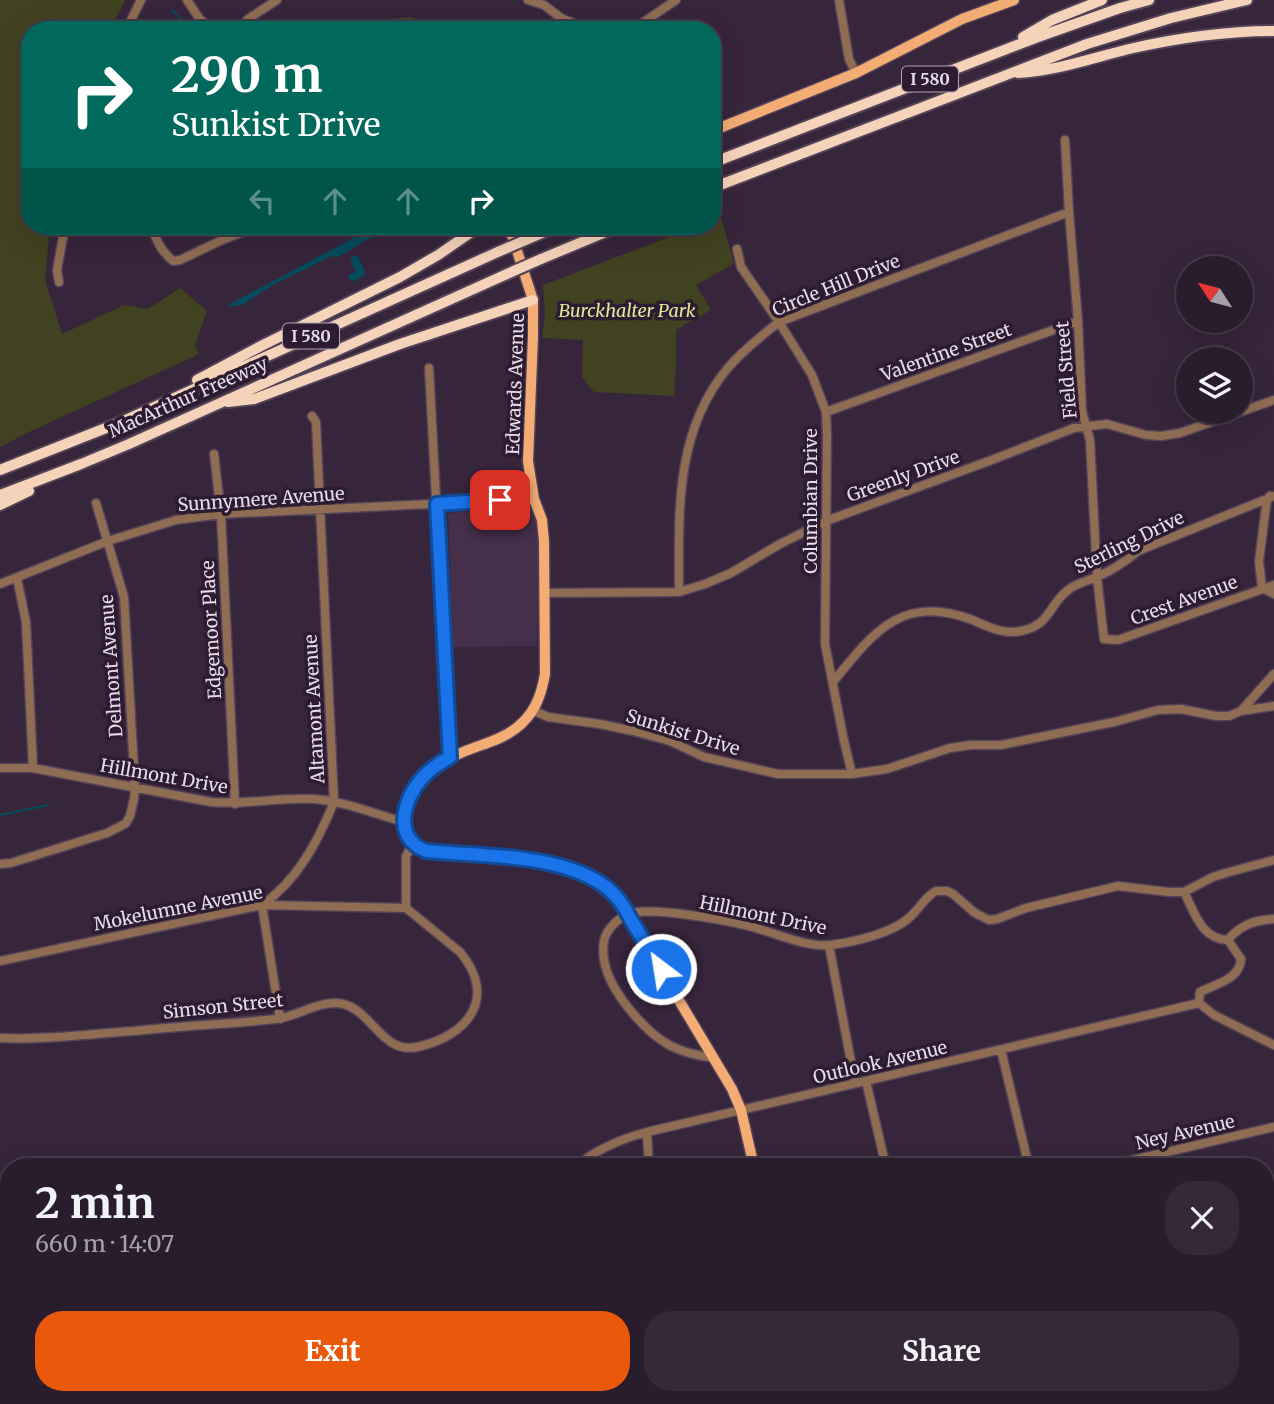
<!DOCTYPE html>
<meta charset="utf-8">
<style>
:root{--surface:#291c2c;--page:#352938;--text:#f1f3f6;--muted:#a5a1a9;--line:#453a48;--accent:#ea580c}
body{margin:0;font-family:Merriweather,serif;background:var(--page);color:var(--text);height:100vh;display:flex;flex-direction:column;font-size:26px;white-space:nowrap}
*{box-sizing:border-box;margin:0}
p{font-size:23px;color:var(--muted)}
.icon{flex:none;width:38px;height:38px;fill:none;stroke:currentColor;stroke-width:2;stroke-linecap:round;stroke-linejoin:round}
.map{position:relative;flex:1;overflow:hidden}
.drawer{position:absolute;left:0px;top:1158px;width:1274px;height:247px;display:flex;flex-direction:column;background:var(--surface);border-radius:28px 28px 0 0;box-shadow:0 7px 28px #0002,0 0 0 2px var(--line)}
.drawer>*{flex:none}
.banner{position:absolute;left:21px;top:21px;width:700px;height:214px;border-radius:28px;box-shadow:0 7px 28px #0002,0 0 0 2px var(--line);background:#00695c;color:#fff;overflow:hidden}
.needle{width:46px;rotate:306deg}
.controls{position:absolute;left:1176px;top:256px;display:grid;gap:14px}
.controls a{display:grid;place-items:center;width:77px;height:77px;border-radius:50%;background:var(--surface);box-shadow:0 7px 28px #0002,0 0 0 2px var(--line);font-size:35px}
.pin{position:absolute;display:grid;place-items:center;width:60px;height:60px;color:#fff;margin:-30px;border-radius:14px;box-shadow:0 4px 10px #0006}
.me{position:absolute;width:77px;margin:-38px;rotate:329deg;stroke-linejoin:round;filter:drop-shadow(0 0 5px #0008)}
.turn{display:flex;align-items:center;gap:24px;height:147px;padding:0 35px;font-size:32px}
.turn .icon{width:91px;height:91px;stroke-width:2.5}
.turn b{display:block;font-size:49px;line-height:60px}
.lanes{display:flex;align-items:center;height:66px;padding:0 35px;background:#0003;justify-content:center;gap:35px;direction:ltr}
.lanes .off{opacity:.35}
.round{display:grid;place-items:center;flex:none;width:74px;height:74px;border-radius:28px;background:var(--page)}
.summary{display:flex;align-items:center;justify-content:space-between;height:119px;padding:0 35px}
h1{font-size:42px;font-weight:700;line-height:52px}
.cta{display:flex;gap:14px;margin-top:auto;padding:14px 35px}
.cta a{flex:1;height:80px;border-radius:28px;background:var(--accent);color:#fff;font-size:28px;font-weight:700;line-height:80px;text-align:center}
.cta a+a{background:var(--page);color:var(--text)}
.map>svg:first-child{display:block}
.built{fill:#452f4b}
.green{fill:#404220}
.water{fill:#054c5d}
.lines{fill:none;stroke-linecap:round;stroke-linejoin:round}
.stream{stroke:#054c5d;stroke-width:2}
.canal{stroke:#054c5d;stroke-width:8}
.minor-casing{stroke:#534257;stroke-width:11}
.major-casing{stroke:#534257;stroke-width:13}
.highway-casing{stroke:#534257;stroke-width:14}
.minor{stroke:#8f6d53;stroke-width:8}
.major{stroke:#f2ac74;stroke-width:10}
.highway{stroke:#f5d3b9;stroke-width:10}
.highway-bridge-casing{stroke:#534257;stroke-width:14;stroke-linecap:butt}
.highway-bridge{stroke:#f5d3b9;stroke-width:10}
.route-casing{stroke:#114b97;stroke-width:18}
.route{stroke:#1a73e8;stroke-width:12}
.labels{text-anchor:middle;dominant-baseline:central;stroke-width:7;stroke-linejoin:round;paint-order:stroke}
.shield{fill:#2d1c31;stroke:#afa2b2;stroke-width:2}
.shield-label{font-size:16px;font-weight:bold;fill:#e7dbea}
.street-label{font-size:18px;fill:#e7dbea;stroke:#2d1c31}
.park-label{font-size:18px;font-style:italic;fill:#e3e89a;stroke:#2d1c31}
</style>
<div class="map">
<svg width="1274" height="1404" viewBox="0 0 1274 1404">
<rect width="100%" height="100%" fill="#37253b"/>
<path class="built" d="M532 507 536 513 539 543 537 646 453 647 448 513Z"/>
<path class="green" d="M0 0H125L112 26 107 30H30V226H50L45 280 62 334 124 305 148 309 180 288 207 311 195 345 199 354 27 433 0 447Z
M410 17 447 26 448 30H333L362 26 392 19Z
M721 217 734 264 696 285 711 310 676 330V362L674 396 594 392 582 377 583 340 542 338 545 312 543 285 698 226H712V220Z"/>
<path class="water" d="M376 226H391L338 257 332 256 273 285 242 305 228 307 230 304Z"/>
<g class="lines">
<path class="stream" d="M172 10 191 30
M0 815 48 805
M697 1160 698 1167"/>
<path class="canal" d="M353 277 361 273 355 260"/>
<g class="minor-casing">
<path id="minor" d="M187 0 199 18 212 30
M528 0 544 5 561 18 590 30
M839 0 849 59 856 73
M126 30 141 0
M239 30 248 19 277 0
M632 30 676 0
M1065 140 1069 212 1078 321 1082 411 1090 440 1097 577 1104 639 1118 640 1274 585
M153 226C154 239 163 253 173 261L180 260 222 240 258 226
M737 249 741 267 779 322 812 375 826 412 827 435 825 644 844 741 852 774
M59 282 57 270 65 226
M429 368 450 757
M826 412 1078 321
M214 454 221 514 235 804
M1270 496 1267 499 1259 561 1262 588 1274 594
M17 578 26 622 33 768
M0 584 108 541 176 520 221 514 534 499
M679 592C679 515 674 433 727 369 742 351 761 336 779 322L1069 212
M545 593 679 592 705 584 731 573 780 544 826 521 989 461 1074 428 1107 424 1146 435 1161 436 1180 433 1274 400
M833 682C873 633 901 594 970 619 987 626 1003 635 1021 631 1051 625 1049 604 1068 590 1076 583 1088 581 1097 577 1113 570 1125 562 1138 551L1274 496
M534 711 548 717 600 724 633 731 670 741 704 757 778 774H852L887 769 950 748 971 745H1001L1114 722 1158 710 1181 709 1216 716H1229L1241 711 1274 674
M1241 711 1274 706
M0 768H33L211 802C246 805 280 797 314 799 345 801 374 814 404 822
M0 864 11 863 107 833 119 827 126 823 130 816 134 799 135 786 124 597 96 503
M1184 892C1195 913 1201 939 1228 940L1241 959C1240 979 1216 984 1200 992L1199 1003 1214 1015 1274 1045
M1228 940C1240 925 1255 920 1274 919
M829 945 855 1083
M0 961 262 905 406 908
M280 1019 262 905C298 880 318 841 334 802L316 422 312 416
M0 1038C45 1040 88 1034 133 1031 180 1026 228 1024 276 1019 296 1017 316 1002 337 1003 371 1005 380 1055 417 1047 468 1036 498 998 460 952L406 908V856L413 844
M1001 1050 1029 1167
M714 1058C678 1053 660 1044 636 1017 619 998 599 969 604 941 606 930 617 919 628 914 649 906 725 920 749 926 773 932 806 948 831 945 854 942 893 933 910 917 920 908 925 897 936 891H947L953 894 975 913 989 920 997 919 1026 908 1118 886 1169 892H1184L1213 877 1229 872 1274 860
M866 1081 886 1167
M647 1132 649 1167
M575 1167C597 1149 620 1139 647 1132L1199 1003
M1103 1167 1274 1127
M0 1220 9 1218
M0 1291 6 1404
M94 1396 95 1404
M315 1396V1404
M425 1396V1404
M662 1396V1404
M872 1396V1404
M954 1396 955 1404
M1037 1396V1404
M1143 1396 1144 1404
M1237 1404V1396"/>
</g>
<g class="major-casing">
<path id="major" d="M712 131 856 73 962 19 1014 0
M509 226 533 300V336L528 461 534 499 542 520 544 541 545 674C541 697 534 715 515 729 503 738 490 742 476 747 439 760 411 777 404 819 402 835 412 846 426 851 491 858 570 849 619 900L732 1089 741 1110 754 1167
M1265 1275 1274 1274
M784 1396 785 1404
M729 1404 745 1396
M748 1404 756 1396
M762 1404 771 1396"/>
</g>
<g class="highway-casing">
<path id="highway" d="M1023 37 1052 20 1102 0
M1018 73C1056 71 1092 58 1129 49 1177 38 1224 31 1274 31
M712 163 1038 37 1120 8 1149 0
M712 188 1087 44 1171 18 1247 0
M535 236 559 226
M541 259 620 226
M197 380 263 345 400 277 438 255 480 226
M228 402 254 399 400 344 533 300
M0 470 121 422 500 251
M0 495 81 464 129 444 507 274
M0 505 29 491"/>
</g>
<use href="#minor" class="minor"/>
<use href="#major" class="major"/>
<use href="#highway" class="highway"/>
<g class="highway-bridge-casing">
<path id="highway-bridge" d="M500 251 535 236
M507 274 541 259"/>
</g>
<use href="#highway-bridge" class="highway-bridge"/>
</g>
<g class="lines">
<g class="route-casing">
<path id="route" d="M500 500 437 504 450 757C440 763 431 768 423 777 403 799 392 838 426 851 481 857 582 852 619 900 624 906 628 915 633 923 642 938 651 953 661 969"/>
</g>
<use href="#route" class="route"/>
</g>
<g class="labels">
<g class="shield">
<rect x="902" y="66.5" width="56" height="25" rx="5"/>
<rect x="283" y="323.5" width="56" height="25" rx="5"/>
</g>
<g class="shield-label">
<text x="930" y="79">I 580</text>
<text x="311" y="336">I 580</text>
</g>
<g class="street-label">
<text transform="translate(836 285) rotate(-22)">Circle Hill Drive</text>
<text transform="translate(946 352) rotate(-20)">Valentine Street</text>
<text transform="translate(1066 370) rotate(-95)">Field Street</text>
<text transform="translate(515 384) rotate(-88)">Edwards Avenue</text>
<text transform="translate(188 397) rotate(-24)">MacArthur Freeway</text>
<text transform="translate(903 476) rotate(-20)">Greenly Drive</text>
<text transform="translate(261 499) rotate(-4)">Sunnymere Avenue</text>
<text transform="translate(810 501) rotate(-90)">Columbian Drive</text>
<text transform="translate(1129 542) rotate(-26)">Sterling Drive</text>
<text transform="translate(1184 600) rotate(-20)">Crest Avenue</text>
<text transform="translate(211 630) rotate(-93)">Edgemoor Place</text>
<text transform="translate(111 666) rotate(-94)">Delmont Avenue</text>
<text transform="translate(314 709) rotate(-93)">Altamont Avenue</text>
<text transform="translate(683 732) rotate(17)">Sunkist Drive</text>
<text transform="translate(164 776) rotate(10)">Hillmont Drive</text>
<text transform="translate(178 908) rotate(-11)">Mokelumne Avenue</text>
<text transform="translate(763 915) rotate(12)">Hillmont Drive</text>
<text transform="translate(223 1006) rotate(-6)">Simson Street</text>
<text transform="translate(880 1062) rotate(-13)">Outlook Avenue</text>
<text transform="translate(1185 1132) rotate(-13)">Ney Avenue</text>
</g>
<g class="park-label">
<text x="627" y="310">Burckhalter Park</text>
</g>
</g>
</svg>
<div class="controls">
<a><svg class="needle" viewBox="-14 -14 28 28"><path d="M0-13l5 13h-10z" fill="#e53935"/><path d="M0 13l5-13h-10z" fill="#a5a1a9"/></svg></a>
<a><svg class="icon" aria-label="layers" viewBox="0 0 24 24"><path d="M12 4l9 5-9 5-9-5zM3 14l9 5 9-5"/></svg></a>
</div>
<div class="pin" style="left:500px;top:500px;background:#d93025"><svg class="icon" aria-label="arrive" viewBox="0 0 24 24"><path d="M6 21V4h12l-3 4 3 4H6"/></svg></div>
<svg class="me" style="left:661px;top:969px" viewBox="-20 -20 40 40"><circle r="17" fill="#1a73e8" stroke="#fff" stroke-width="3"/><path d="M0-11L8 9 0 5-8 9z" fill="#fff"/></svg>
<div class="banner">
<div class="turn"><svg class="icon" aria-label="right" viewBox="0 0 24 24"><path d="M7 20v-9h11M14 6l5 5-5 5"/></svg><div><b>290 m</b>Sunkist Drive</div></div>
<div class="lanes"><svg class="icon off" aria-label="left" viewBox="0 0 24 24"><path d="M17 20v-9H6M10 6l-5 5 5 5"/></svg><svg class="icon off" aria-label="ahead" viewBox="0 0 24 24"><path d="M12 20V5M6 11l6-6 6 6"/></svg><svg class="icon off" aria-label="ahead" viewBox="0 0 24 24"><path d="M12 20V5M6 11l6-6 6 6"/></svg><svg class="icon" aria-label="right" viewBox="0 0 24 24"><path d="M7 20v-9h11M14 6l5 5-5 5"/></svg></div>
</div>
<section class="drawer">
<div class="summary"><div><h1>2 min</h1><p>660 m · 14:07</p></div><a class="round"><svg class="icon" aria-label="close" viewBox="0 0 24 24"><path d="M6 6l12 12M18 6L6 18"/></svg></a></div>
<div class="cta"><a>Exit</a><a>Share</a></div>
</section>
</div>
